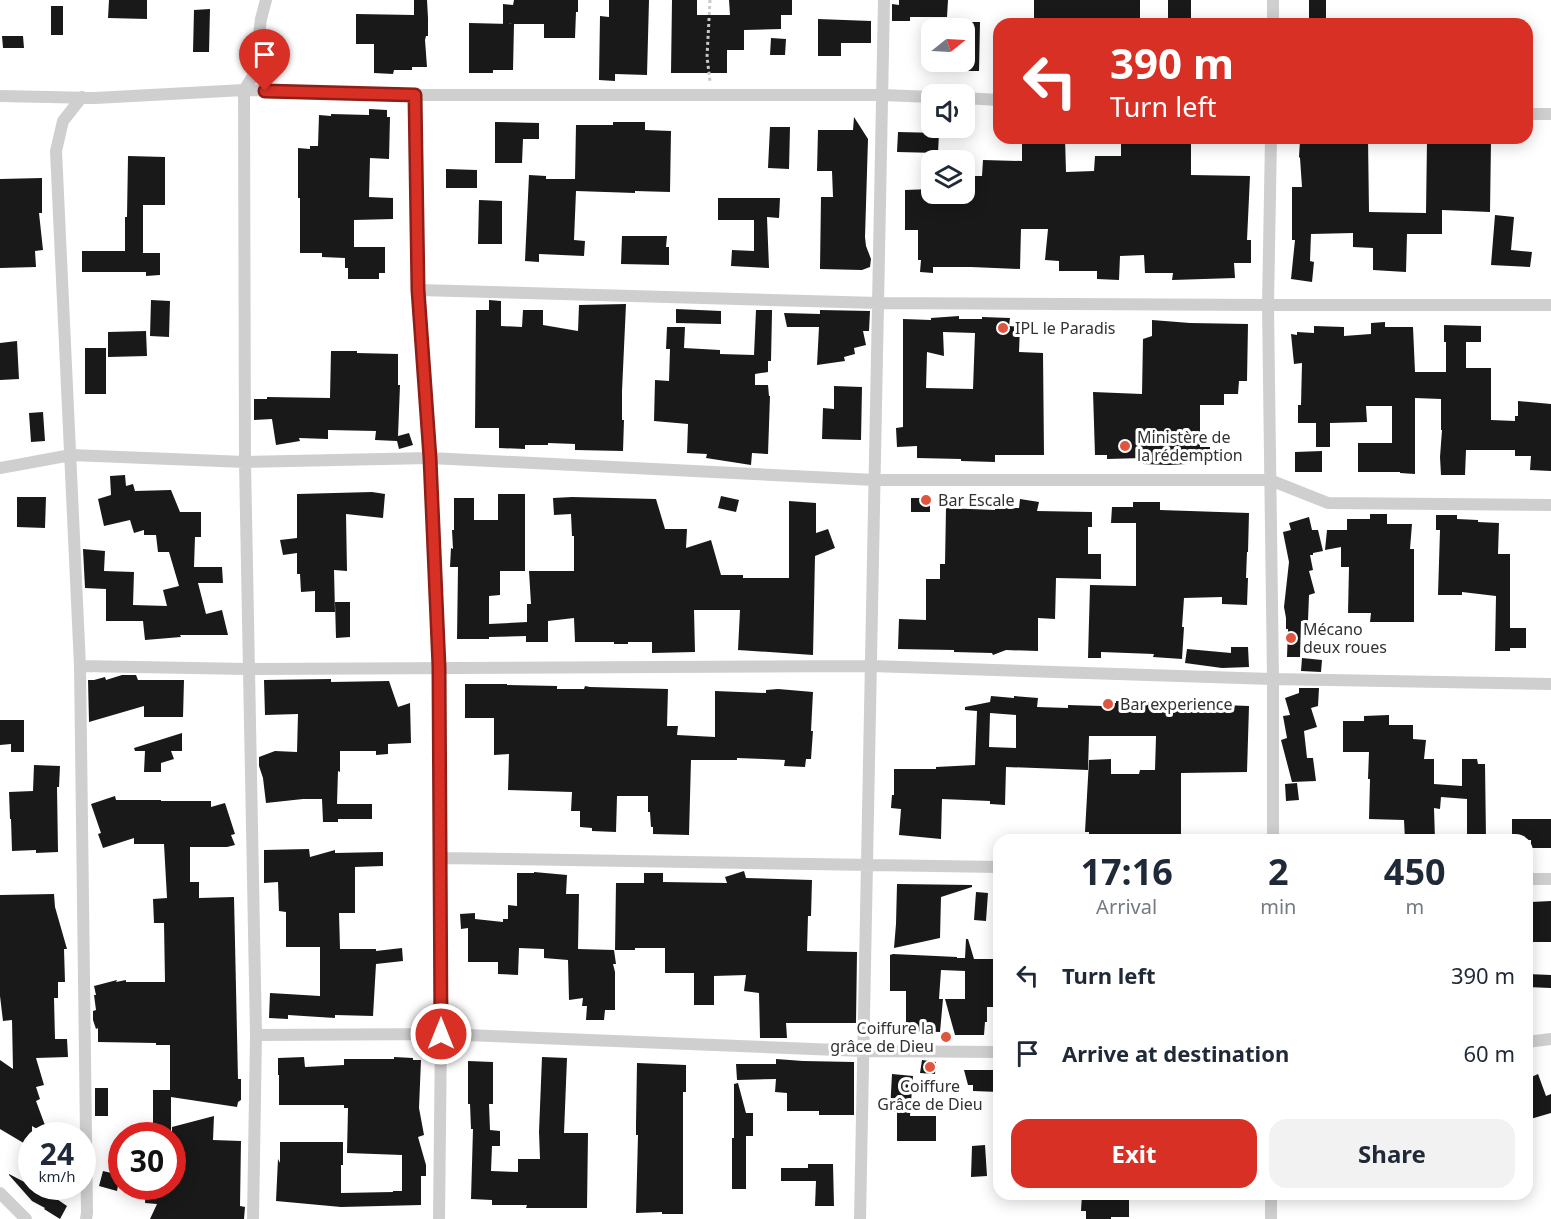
<!DOCTYPE html>
<meta charset="utf-8">
<style>
:root{--surface:#fff;--page:#f2f2f3;--text:#1f2937;--muted:#747a83;--accent:#d93025}
body{margin:0;font-family:"Noto Sans",sans-serif;background:var(--page);color:var(--text);height:100vh;display:flex;flex-direction:column;font-size:22px;white-space:nowrap}
*{box-sizing:border-box;margin:0}
p{font-size:20px;color:var(--muted)}
.icon{flex:none;width:33px;height:33px;fill:none;stroke:currentColor;stroke-width:2;stroke-linecap:round;stroke-linejoin:round}
.map{position:relative;flex:1;overflow:hidden}
.side{position:absolute;left:993px;top:834px;width:540px;height:366px;display:flex;flex-direction:column;background:var(--surface);border-radius:18px;box-shadow:0 3px 15px #0003}
.side>*{flex:none}
.top-card{position:absolute;left:993px;top:18px;width:540px;height:126px;border-radius:18px;box-shadow:0 3px 15px #0003;background:#d93025;color:#fff;overflow:hidden}
.needle{width:39px;rotate:72deg}
.fabs{position:absolute;left:921px;top:18px;display:grid;gap:12px}
.fabs a{display:grid;place-items:center;width:54px;height:54px;border-radius:12px;background:var(--surface);box-shadow:0 3px 15px #0003;font-size:30px}
.speed{position:absolute;left:18px;top:1122px;display:flex;gap:12px;font-size:30px;font-weight:700;text-align:center}
.speed>*{display:grid;place-content:center;width:78px;height:78px;border-radius:50%;background:var(--surface);box-shadow:0 3px 15px #0003;line-height:1}
.speed small{font-size:15px;font-weight:400}
.speed .limit{border:9px solid #d22;background:#fff;color:#111}
.pin{position:absolute;display:grid;place-items:center;width:51px;height:51px;color:#fff;margin:-62px -26px;border-radius:50% 50% 50% 0;rotate:-45deg;box-shadow:0 0 6px #0007}
.pin .icon{rotate:45deg}
.me{position:absolute;width:66px;margin:-33px;rotate:0deg;stroke-linejoin:round;filter:drop-shadow(0 0 4px #0008)}
.turn{display:flex;align-items:center;gap:21px;height:126px;padding:0 18px;font-size:27px}
.turn .icon{width:78px;height:78px;stroke-width:2.5}
.turn b{display:block;font-size:42px;line-height:51px}
.eta{display:flex;justify-content:space-evenly;align-items:center;height:102px;text-align:center}
.eta b{font-size:36px;font-weight:700;line-height:42px}
.button{display:flex;gap:12px;margin-top:auto;padding:12px 18px}
.button a{flex:1;height:69px;border-radius:18px;background:var(--accent);color:#fff;font-size:24px;font-weight:700;line-height:69px;text-align:center}
.button a+a{background:var(--page);color:var(--text)}
ul{padding:0;list-style:none}
li{display:flex;align-items:center;gap:18px;height:78px;padding:0 18px}
li div{flex:1}
li b{display:block;font-size:22px}
li em{font-style:normal}
.map>svg:first-child{display:block}
.building{fill:#191919;fill-rule:evenodd}
.lines{fill:none;stroke-linecap:round;stroke-linejoin:round}
.path{stroke:#c9c9c9;stroke-width:3;stroke-dasharray:3 3;stroke-linecap:butt}
.street{stroke:#cfcfcf;stroke-width:12}
.route-casing{stroke:#8d1f18;stroke-width:15}
.route{stroke:#d93025;stroke-width:10}
.poi-dot{fill:#df553d;stroke:#fff;stroke-width:2}
.labels{text-anchor:middle;dominant-baseline:central;stroke-width:6;stroke-linejoin:round;paint-order:stroke}
.poi-label{font-size:16px;fill:#323232;stroke:#fff;text-anchor:start}
</style>
<div class="map">
<svg width="1551" height="1219" viewBox="0 0 1551 1219">
<rect width="100%" height="100%" fill="#fff"/>
<path class="building" d="M109 0H147V19L108 18Z
M414 0H427L428 18V36H426L425 40 427 67H412V70H394L393 74 374 73V44H356V14L414 15Z
M514 0H578V12H576L575 38H544V24H503V4L513 5Z
M609 0H649L647 75 615 74V81L599 80 600 16 609 17Z
M672 0H697V15H730L729 0H792V15H781V29L744 30V50H727V73H671Z
M899 0H948L947 17H910V21H892V4L899 5Z
M1034 0H1140V24L1071 22 1034 24Z
M1168 0H1191V20H1168Z
M1309 0H1326V24H1309Z
M51 6H63V35H51Z
M210 9 209 52H193L194 10Z
M818 19 871 21V43H841V56H818Z
M964 22H980L979 71H964Z
M469 23 514 24 513 70H493V73H469Z
M2 36H23L24 48H3Z
M771 38 786 39 785 55H770Z
M369 109 387 110V117H390L389 159 370 158 369 197 393 198V219L354 220V247H385V273H379V279H348V268H345V258L322 257V253H300V198H298V148L310 149V146H318L319 115 331 116V114L369 115Z
M854 117 868 139 865 237 866 246 871 259 870 267 862 270 820 269 821 197H833L832 171H817L818 130H853Z
M495 122 539 123V139H523L522 163H495Z
M613 122H645V130L671 131 670 192 635 191V193L576 191 574 240 585 241 584 256 539 254V262L525 261 529 175 546 176V179H575L576 125H613Z
M770 127H790L789 169 768 168Z
M898 132 939 133 938 153 897 152Z
M1022 138H1065L1066 172 1094 171 1095 156H1121V138H1191V175L1250 176 1247 240H1251V263H1234L1235 278 1172 280 1173 273H1145L1144 255 1120 256 1119 280 1097 279V271H1059V261L1045 260 1048 229H1021L1020 269 971 267H933V273L920 272 921 260H918V230H905V190L932 189V194H964V176H982L983 160 1022 161Z
M1330 138H1368L1369 212 1426 213 1427 140 1491 141 1490 212 1442 210V234H1407L1406 272 1373 270V248L1353 247V233L1311 234 1310 261 1314 262 1312 282 1291 279 1295 240H1292V187H1302L1300 158 1299 157 1300 140 1330 143Z
M128 156 165 157V205H143V253H160V275L146 276V272H82V251H125V217H127Z
M446 169 477 170V188H446Z
M42 178V213H39L43 250 35 251 36 267 0 268V179Z
M718 198H780L779 218 767 217 769 268 731 266 732 250 754 251V220H718Z
M479 200 502 201V244H478Z
M1495 215 1514 217 1511 250 1532 252 1530 267 1491 265Z
M622 236H667L666 247H669V265L621 264Z
M151 300 170 301 169 337 150 336Z
M489 300 501 301V326L522 327 523 310H543V325L578 331 579 305 626 304 622 391V420H624L623 451 575 450V444L548 443V445H525V449L499 448V428H475L476 310H489Z
M676 309 721 311V324L676 323Z
M756 310H772V313L771 361H768V372L755 374V385H768L769 396H770L768 454 752 453 751 465 706 458 707 454 687 453 688 424 654 421 655 380 669 381 670 349H666L667 327H685L684 348 720 350V354L754 355Z
M820 310 870 311 869 331H863L866 345 854 348 855 354 844 357 845 361 817 365 819 327H787L784 313 820 314Z
M959 316V319H982V317L1010 318 1009 326 1020 327 1019 352 1043 353 1044 455H995V462L961 461V459L917 458V446L897 447 896 428 903 427V319L931 320V318ZM943 332 975 333 973 389 926 388 927 352 944 356Z
M1152 320 1190 323 1248 324 1247 381H1239L1238 394H1224V405H1200V447H1210V462H1186V464L1169 465 1143 464V458L1107 459V455H1095L1093 392 1142 394 1143 339 1152 336Z
M1385 322V327H1413L1415 372H1446V342H1444V325L1481 326V342H1466V368H1491V420L1515 421V416H1518V401L1551 404V471L1530 470 1531 456H1515V450H1466L1465 475H1441L1440 457 1442 430H1441V399L1415 398V474L1400 473V472H1358V443H1392V406H1366L1367 422 1330 423V447H1316V423H1298V405H1301L1302 363 1294 364 1291 334 1297 335V332L1314 333V326L1344 327V336L1371 334V323Z
M146 331 147 356 108 357V332Z
M17 341 19 379 0 380V343Z
M85 348H106V394H85Z
M331 351H357V353L398 354V385H400L398 436 409 433 413 445 399 449 397 441 375 440 376 431 328 430V439L299 438 300 441 276 445 272 419 254 420V399H267V397L330 398Z
M834 386 862 387 861 440 822 439 823 408 834 409Z
M43 412 45 441 31 442 29 413Z
M1322 451V472H1295V452Z
M125 475 126 486 133 484 135 491 171 490 180 512H201V537H195L194 567H222L223 583H198L206 614 222 610 228 635H180L181 637 145 640 143 621H106V589L85 588 83 549 105 551 104 571 134 572 133 605 167 606 163 590 179 586 169 552H158L156 535H144V530L134 533 130 520 104 526 98 499 111 495 110 476Z
M372 492 385 494 383 518 346 514 347 571 334 570 335 612H315V591L301 592 300 574H297V553L283 555 280 540 297 538V494Z
M498 494H525V571H500V595L489 596V624L527 622V604H531L529 571H574V536H572L571 514 554 515 553 498 572 497 656 499 665 529H687L686 548 711 540 721 575H743V578H789V501L816 503V533L828 529 835 548 815 556 813 655 738 650 740 610H694L695 652 652 653V642H628V644H614V642H575L574 618 548 621V642H526V636L489 637V639H457L458 567H450L451 548 453 549 452 530H454V498H474V520H498Z
M721 496 739 500 736 512 718 508Z
M17 497H46L45 528 17 527Z
M911 498H930V512H911Z
M1020 499 1039 502 1037 511 1092 512V527H1088V554H1101V579L1056 578 1055 619 1038 618V651L1006 650 993 655 992 653 954 652V650L898 649 899 619 926 620V579H940V564H945L946 508 995 510V508H1019Z
M1133 502H1160V510L1249 513 1248 552H1247L1246 578H1248L1247 605 1222 604V597L1184 598 1182 627H1184L1182 659 1153 657 1154 654 1101 652V658H1088L1090 585 1136 586V523H1111L1112 507H1133Z
M1370 514H1387V524H1412L1410 549H1414V622H1370L1371 613H1348L1349 567H1341V547L1325 550 1327 530H1347V519H1370Z
M1436 515H1457V519L1478 520V522L1499 523 1498 554H1510V628H1526V648H1510V651H1495L1496 596 1462 592V595H1438L1440 530H1436Z
M1309 517 1312 530H1318L1323 551 1313 553V555H1310L1313 570 1309 571 1315 593 1309 595 1308 621H1301L1300 657H1287L1288 629H1286V618L1284 607 1289 562 1283 532 1291 530 1289 523Z
M335 602H350V637L336 638Z
M1231 647H1248L1249 667 1222 668 1185 663 1187 649 1231 653Z
M1302 658 1322 660 1321 672 1301 671Z
M122 675H136L138 680H184L183 717H144V706L89 722 88 680H94L105 677 106 680Z
M331 679V682L389 681 398 707 410 703 411 743 388 744V754L376 755V751H340V772L338 771 337 804H372V819H338V822H323L322 799H303L266 803 263 778 259 766V757L275 751 297 752 298 714 265 715 264 680Z
M465 684H507V685L557 686V689H584L585 686 590 687 668 689 667 726H678L677 735 715 737V691L766 693V690L778 689 813 692 811 731H813L811 759H806L805 767 784 766 785 760 764 759 737 758V760H691L689 835 653 834V827H651L650 812H648V796H617L616 832 592 831V828L580 827V811H571L572 792 508 790 509 754 494 755V718H465Z
M1299 688H1319L1318 706 1311 708 1317 727 1304 731 1307 758H1313L1316 781 1292 782 1281 740 1287 738 1283 716 1290 715 1285 698 1299 693Z
M991 696 1014 698V696L1038 698 1037 707 1068 708V705L1102 706V703H1116V701L1159 702 1158 707 1183 708V712H1222V705L1249 706 1247 772 1181 773V840H1089V832H1085L1089 760 1111 759V774H1139L1140 770H1155L1156 736H1089L1088 770 1006 767 1005 805 990 804V801L942 799 941 839 899 835 901 809 891 808 892 795H894V769H936V767L975 765 977 711 965 710V707L990 702ZM990 713 1016 715V748L989 747Z
M1389 715V725H1413V739L1426 740 1424 759H1434V784L1462 786V759H1477L1478 764H1485L1486 840H1467V799L1441 797 1440 809 1434 808 1435 840H1405L1404 820 1369 819 1370 779H1368L1369 752H1343V721H1364V716Z
M0 720H24V752H11V744L0 745Z
M182 733V751H171L174 759 161 763V772H144L145 751H135L134 748Z
M34 765 60 766 59 787H57L58 852 36 853V850L12 851 11 819H10L9 792 33 791Z
M1297 783 1299 800 1286 801 1285 784Z
M115 796 116 800H161V801H211V807L225 803 235 834 231 835 235 845 227 847H190V882H199V898L234 897 238 1079H241V1100L238 1102 237 1107 171 1097V1136H153V1090H170V1045H156V1043L98 1042V1028L96 1029 93 1020V1011L96 1010 94 995H96L94 986 117 980 116 982 126 980V982H165L164 923H154L153 899 167 898 164 844H134V838L103 848 98 834 101 833 91 804Z
M1512 819H1551V848H1531V840H1512Z
M309 849 310 857 335 850V853L383 852V866L355 867V913H339L340 949H376V951L402 948 403 961 376 964 373 1016 335 1015V1018L288 1015V1019L269 1018 270 993 320 996V947H286V912L279 911 278 882 264 883V850Z
M744 871 746 878 812 880 811 916H808L807 951 857 952 856 1023H786L787 1038H760L759 993 744 991 746 975 714 976V1005H694V973H665V948H635V950H615L616 883H644V873H663V882L727 883 725 877Z
M534 872 567 875 566 894H579L578 949 614 950 616 964H613L615 972V1010H605L604 1020H586L587 1006H582L583 998 569 1000 568 960 544 958V949L519 948 518 975 498 974V962H468V928L461 929 460 914 475 913V919L503 922V919H508V905L517 906V873H534Z
M897 884 972 885V887L941 897 940 938 894 948 896 924Z
M976 892 988 893 986 921 974 920Z
M54 894 55 907 67 949H64L65 982H58V998H54L55 1039H67L68 1057 36 1058 44 1085 36 1087 40 1099 36 1101 49 1136 32 1126V1148L0 1129V1060L13 1069 12 1020 3 1021 0 996V895Z
M1551 901V942H1531V902Z
M966 939H968L974 959H999V1007H987V1022H985L984 1035H955L945 999H965V971L941 970 939 999H943L940 1032 906 1031V991H890V955L893 954 957 957V958H965Z
M1527 974 1551 975V988L1527 987Z
M304 1057 305 1067 344 1065V1059H394V1057L413 1058V1060H421L419 1108 424 1135 418 1137 426 1165V1176H421V1205L341 1207 276 1201 278 1159 280 1163V1142H343V1165H341V1193L393 1192V1191H402V1155L347 1153 348 1108H344V1105H279V1075H278V1058Z
M542 1057 567 1058 564 1133H588L587 1208H526L527 1205H492V1200L471 1199 473 1129H471L470 1104H468V1061L493 1062V1104H489L490 1130 500 1131V1146H492L491 1171 518 1172V1159H540L539 1132Z
M776 1059 803 1061 854 1062V1115H819V1111H787V1093L775 1092 776 1079 737 1080 736 1064H776Z
M922 1060 936 1062 935 1074 920 1073Z
M637 1063 686 1065V1092H683V1214H662V1212L636 1213 638 1135H636V1124Z
M964 1070H994L999 1084V1092L973 1091V1085H968Z
M892 1074 913 1076 910 1116H936V1141H897V1112L890 1111Z
M1538 1074 1546 1096 1551 1094V1113L1527 1120V1079Z
M738 1083 746 1113H753V1136H746V1189H732V1138H734V1084Z
M95 1088H108V1116H95Z
M214 1116 213 1140 241 1141 240 1206 245 1207 244 1219H150L157 1204 145 1203 146 1186H172V1127Z
M985 1145 987 1176 971 1177 972 1146Z
M808 1164H833L834 1206H815L816 1181H781V1168H808Z
M103 1171 120 1175 117 1191 99 1186Z
M9 1174 32 1186 48 1193 67 1206 60 1219 44 1209 45 1208 32 1201 9 1175Z
M1082 1194 1129 1196V1217H1111V1219H1086V1211H1081Z"/>
<g class="lines">
<path class="path" d="M710 0 707 57 710 81"/>
<path class="street" d="M1273 24V0
M415 95 419 290 430 458 439 667 441 1034 439 1219
M0 96 95 98 244 90 415 95H882L932 97
M82 97 63 121 56 151 80 666 87 1213 86 1219
M964 98 999 100
M1527 114H1551
M1271 138 1268 305 1273 679V840
M419 290 878 303 1268 305H1551
M0 468 71 455 245 462 430 458 875 480H1270L1328 503 1551 505
M80 666 248 669 871 666 1273 679 1551 684
M441 858 999 867
M1527 879H1551
M256 1035 441 1034 863 1051 999 1052
M1527 1042 1551 1039
M0 1193 26 1219
M253 1219 256 1035 245 462 244 90 257 70V50L261 19 266 0
M860 1219 884 0
M1271 1219V1194"/>
</g>
<g class="lines">
<g class="route-casing">
<path id="route" d="M265 91 415 95 418 290 430 458 439 667 441 1034"/>
</g>
<use href="#route" class="route"/>
</g>
<g class="poi-dot">
<circle cx="1003" cy="328" r="6"/>
<circle cx="1125" cy="446" r="6"/>
<circle cx="926" cy="500" r="6"/>
<circle cx="1291" cy="638" r="6"/>
<circle cx="1108" cy="704" r="6"/>
<circle cx="946" cy="1037" r="6"/>
<circle cx="930" cy="1067" r="6"/>
</g>
<g class="labels">
<g class="poi-label">
<text x="1015" y="328">IPL le Paradis</text>
<text x="1137" y="437">Ministère de<tspan x="1137" dy="18">la rédemption</tspan></text>
<text x="938" y="500">Bar Escale</text>
<text x="1303" y="629">Mécano<tspan x="1303" dy="18">deux roues</tspan></text>
<text x="1120" y="704">Bar experience</text>
<text x="934" y="1028" text-anchor="end">Coiffure la<tspan x="934" dy="18">grâce de Dieu</tspan></text>
<text x="930" y="1086" text-anchor="middle">Coiffure<tspan x="930" dy="18">Grâce de Dieu</tspan></text>
</g>
</g>
</svg>
<div class="fabs">
<a><svg class="needle" viewBox="-14 -14 28 28"><path d="M0-13l5 13h-10z" fill="#e53935"/><path d="M0 13l5-13h-10z" fill="#747a83"/></svg></a>
<a><svg class="icon" aria-label="sound" viewBox="0 0 24 24"><path d="M4 9h4l5-4v14l-5-4H4zM17 9q2 3 0 6"/></svg></a>
<a><svg class="icon" aria-label="layers" viewBox="0 0 24 24"><path d="M12 4l9 5-9 5-9-5zM3 14l9 5 9-5"/></svg></a>
</div>
<div class="speed"><div>24<small>km/h</small></div><div class="limit">30</div></div>
<div class="pin" style="left:265px;top:91px;background:#d93025"><svg class="icon" aria-label="arrive" viewBox="0 0 24 24"><path d="M6 21V4h12l-3 4 3 4H6"/></svg></div>
<svg class="me" style="left:441px;top:1034px" viewBox="-20 -20 40 40"><circle r="17" fill="#d93025" stroke="#fff" stroke-width="3"/><path d="M0-11L8 9 0 5-8 9z" fill="#fff"/></svg>
<div class="top-card">
<div class="turn"><svg class="icon" aria-label="left" viewBox="0 0 24 24"><path d="M17 20v-9H6M10 6l-5 5 5 5"/></svg><div><b>390 m</b>Turn left</div></div>
</div>
<section class="side">
<div class="eta">
<div><b>17:16</b><p>Arrival</p></div>
<div><b>2</b><p>min</p></div>
<div><b>450</b><p>m</p></div>
</div>
<ul>
<li><svg class="icon" aria-label="left" viewBox="0 0 24 24"><path d="M17 20v-9H6M10 6l-5 5 5 5"/></svg><div><b>Turn left</b></div><em>390 m</em></li>
<li><svg class="icon" aria-label="arrive" viewBox="0 0 24 24"><path d="M6 21V4h12l-3 4 3 4H6"/></svg><div><b>Arrive at destination</b></div><em>60 m</em></li>
</ul>
<div class="button"><a>Exit</a><a>Share</a></div>
</section>
</div>
